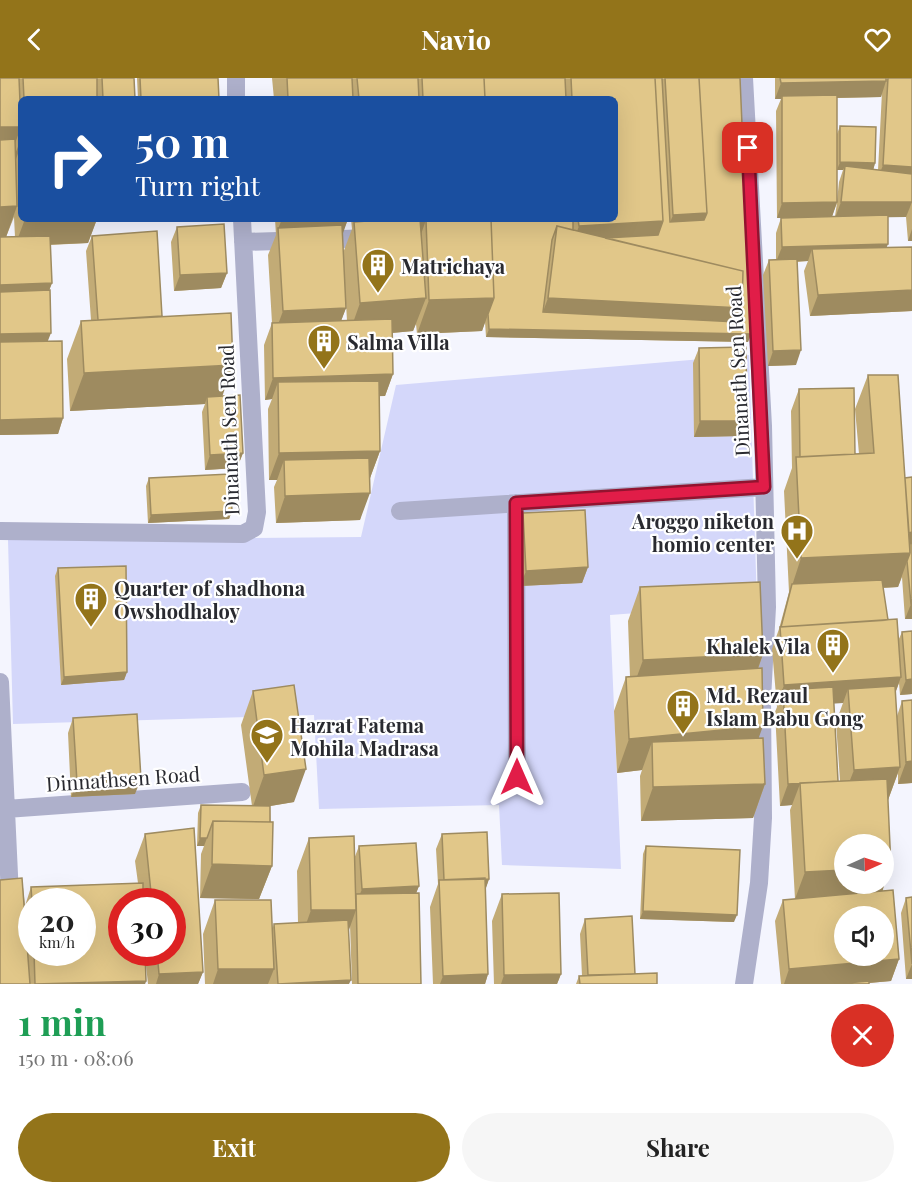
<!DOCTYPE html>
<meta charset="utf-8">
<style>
:root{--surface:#fff;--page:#f6f6f6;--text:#222;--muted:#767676;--accent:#93741a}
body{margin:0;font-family:"Playfair Display",serif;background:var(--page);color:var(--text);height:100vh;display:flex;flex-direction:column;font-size:22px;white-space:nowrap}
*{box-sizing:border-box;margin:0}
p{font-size:20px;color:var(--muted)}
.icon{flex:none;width:33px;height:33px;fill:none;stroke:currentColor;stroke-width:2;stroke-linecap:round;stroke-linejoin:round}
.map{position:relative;height:906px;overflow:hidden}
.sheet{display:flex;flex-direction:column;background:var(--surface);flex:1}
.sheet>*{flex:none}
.guide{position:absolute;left:18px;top:18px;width:600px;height:126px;border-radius:9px;box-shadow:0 6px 24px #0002;background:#1a4fa0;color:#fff;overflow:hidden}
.needle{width:39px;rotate:87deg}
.tools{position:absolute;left:834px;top:756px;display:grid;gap:12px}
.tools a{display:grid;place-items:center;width:60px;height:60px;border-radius:50%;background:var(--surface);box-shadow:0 6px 24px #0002;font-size:30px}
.speed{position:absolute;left:18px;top:810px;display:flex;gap:12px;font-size:30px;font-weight:700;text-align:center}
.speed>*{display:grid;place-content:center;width:78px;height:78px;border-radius:50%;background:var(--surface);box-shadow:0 6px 24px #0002;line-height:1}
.speed small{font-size:15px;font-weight:400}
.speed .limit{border:9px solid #d22;background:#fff;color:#111}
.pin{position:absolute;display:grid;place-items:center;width:51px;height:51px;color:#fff;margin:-26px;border-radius:12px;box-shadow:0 3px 9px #0006}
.me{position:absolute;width:66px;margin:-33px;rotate:0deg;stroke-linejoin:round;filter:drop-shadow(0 0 4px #0008)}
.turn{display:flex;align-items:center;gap:21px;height:126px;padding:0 18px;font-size:27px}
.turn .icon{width:78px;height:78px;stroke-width:2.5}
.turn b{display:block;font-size:42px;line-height:51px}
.round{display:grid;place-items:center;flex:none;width:63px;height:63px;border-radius:32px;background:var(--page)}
.overview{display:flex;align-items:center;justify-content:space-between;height:102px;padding:0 18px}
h1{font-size:36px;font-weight:700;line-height:45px;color:#1e9e55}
.cta{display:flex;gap:12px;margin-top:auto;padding:12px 18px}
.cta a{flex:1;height:69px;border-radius:36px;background:var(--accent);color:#fff;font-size:24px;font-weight:700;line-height:69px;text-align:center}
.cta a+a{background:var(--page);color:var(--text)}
header{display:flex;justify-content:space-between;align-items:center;height:78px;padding:0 18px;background:var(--accent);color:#fff;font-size:27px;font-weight:700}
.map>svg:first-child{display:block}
.green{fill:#d4d7fa}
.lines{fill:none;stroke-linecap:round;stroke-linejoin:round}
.street{stroke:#aeb0cb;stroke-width:18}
.wall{fill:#c2ab76;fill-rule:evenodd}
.shaded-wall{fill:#9e8b60}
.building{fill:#e1c789;stroke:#9e8b60;stroke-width:1.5;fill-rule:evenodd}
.route-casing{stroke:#92132f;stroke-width:15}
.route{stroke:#e11d48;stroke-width:10}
.labels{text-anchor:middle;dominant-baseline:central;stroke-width:4.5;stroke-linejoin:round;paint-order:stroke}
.poi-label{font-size:20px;font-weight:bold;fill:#292a30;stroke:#fff;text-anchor:start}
.street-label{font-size:20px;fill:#292a30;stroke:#fff}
</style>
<header><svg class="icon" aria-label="back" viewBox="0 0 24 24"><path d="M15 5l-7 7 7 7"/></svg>Navio<svg class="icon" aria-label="heart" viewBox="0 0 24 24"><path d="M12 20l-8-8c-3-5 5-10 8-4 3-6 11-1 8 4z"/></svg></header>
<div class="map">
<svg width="912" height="906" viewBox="0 0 912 906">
<rect width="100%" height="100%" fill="#f4f5fe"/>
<path class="green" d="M749 277 757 526 610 537 621 791 502 787 499 727 319 731 314 637 13 646 8 462 361 459 396 307Z"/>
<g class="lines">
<path class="street" d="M236 0V21
M744 0 763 348 767 529 762 621 763 740 759 805 744 906
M243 164 373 160
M516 425 517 699
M400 433 764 409
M0 453 243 456 254 450 257 434 242 141
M0 604 10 818
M6 731 242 714"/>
</g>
<path class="wall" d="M0 0H134L135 21H21V141H97L88 165 50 167 52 205 49 212 48 263 63 340 58 356 0 357ZM14 139 15 159H6Z
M137 0H218L219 21H138Z
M272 0H740L751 256 748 264 486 259 485 244 482 253 417 256 416 246 413 253 392 255 393 296 385 318H379L380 373 370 400 360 442 276 445 274 409 277 402H269L268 331 272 321 265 322 264 267 272 245 268 177 276 157 275 141H348L342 156 343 175 352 151 351 141H615V21H274ZM346 225 347 243H341L346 230Z
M775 0H912V163H908L906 139H888L886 170 912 169V233L810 238 804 193 808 183 797 184 796 287 768 288 763 197 769 182H776V155L781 140H777L776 33 781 21H775ZM882 14 878 92H873L875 85 840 48 837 56V92H843L839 104 837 123V20L881 19ZM837 125 835 138H832Z
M177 149 227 195 221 210 174 213 171 164Z
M92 158 162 238 222 318 243 375 237 390 205 392 202 334 205 326 70 333 67 281 81 243 91 242 86 173Z
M699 270 741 358 694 359 693 285Z
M868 297 905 400 912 399V541H905L902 499 898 509 883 510 888 542 898 563 902 554 912 553V616L900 617 899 605 895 616 897 638 902 623 912 622V705L898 706V695L888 722 883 813 899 881 891 903 869 905V906H781L775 843 783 822 795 821 790 732 792 727 780 728 775 634 777 629 772 571 779 551 789 514 784 413 792 390 791 333 799 311 855 376H859L855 331ZM834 625H843L836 644 840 703H838Z
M149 400 232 433 229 441 148 445 146 408Z
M523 435 588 489 582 505 520 508 517 451Z
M58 490 127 594 124 602 61 607 55 498Z
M640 509 763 576 758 591 759 661 765 706 753 740 641 743 640 698 642 692 617 695 614 633 626 599H630L628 543Z
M253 613 294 724 270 728 272 788 259 821 200 820 201 776 204 768H197L198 735 201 727 252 728 241 647Z
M73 640 135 716 71 719 68 655Z
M194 750 203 894 198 906H148L145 878 146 903 145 906H0V802L22 800 25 828 31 809 138 805 135 783 145 756ZM32 824H82V874H32ZM122 824H172V874H122Z
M442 756 489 801 485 812 488 896 485 906H433L430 829 438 806 436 771Z
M309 760 354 781 359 768 419 808 416 815 421 906H352L350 847 348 852 349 906H205L203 856 215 822 272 852 274 846 298 845 297 793Z
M646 768 734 844 640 841 643 776Z
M502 816 561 896 557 906H494L492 843Z
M912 819V901H906L901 835 906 820Z
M585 841 635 896 657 906H576L579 898H582L580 856Z"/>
<path class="shaded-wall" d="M886 3 881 19 782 21V18L781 21H775L781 5Z
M0 49H21L9 82 0 83Z
M21 61V67L15 84H12Z
M840 84 875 85 873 93 845 88 843 92H837Z
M883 87 912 89V105L877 103Z
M837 124 832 139 777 140 782 125Z
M841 124H912L906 139 835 140Z
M17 128 5 162H0V129Z
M707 135 701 150 667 152 673 137Z
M25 141H97L88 165 15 168Z
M146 141H178L145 143Z
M282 141H348L342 158 278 151Z
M417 141H485L426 142 420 159Z
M663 143 655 165 572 167 579 148Z
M912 151V163H908Z
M888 166 882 181 812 171 808 183 776 184 782 169Z
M227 195 221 210 174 213 180 197Z
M52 205 46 221 0 222V207Z
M912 212V233L810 238 818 217Z
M426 220 413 253 348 259 360 225Z
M494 220 482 253 417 256 429 222Z
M548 220 742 230 734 252 540 242Z
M346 230 336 256 273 260 283 233Z
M489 251 751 256 748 264 486 259Z
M51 255 45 270 0 271V256Z
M801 272 796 287 768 288 773 273Z
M233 287 220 325 207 319 205 326 70 333 84 295Z
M393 296 385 318 278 321V304L272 321 265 322 273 300Z
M63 340 58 356 0 357V342Z
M700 343H747L741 358 694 359Z
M380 373 370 400 285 402 284 382 277 402H269L279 375Z
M243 375 237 390 205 392 210 377Z
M370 415 360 442 276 445 285 418Z
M232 433 229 441 148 445 151 437Z
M912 454V469L905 455Z
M910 475 898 509 790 514 801 480Z
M588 489 582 505 520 508 526 493Z
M911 526H912V541H905Z
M763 576 751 610 631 615 643 582Z
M127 594 124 602 61 607 64 599Z
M901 599 893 621 848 611 843 625 784 629 783 612 776 629 784 607Z
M912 601V616L900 617 906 602Z
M763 648 751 681 652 664 642 692 617 695 629 661Z
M912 683V705L898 706 906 684Z
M900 689 888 722 841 725 854 692Z
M306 691 294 724 252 731 264 697Z
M141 701 135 716 71 719 77 704Z
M765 706 753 740 641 743 653 709Z
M788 706H800L792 727 780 728Z
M200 760H207L204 768H197Z
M212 786 272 788 259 821 200 820Z
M884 790H891L881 816 795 821 805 794 844 792V806H884Z
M489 801 484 816 444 803Z
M419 808 413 823 356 826 362 811Z
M311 832H356L344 866H299Z
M643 833 737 837 734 844 640 841Z
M899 881 891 903 857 906H784L789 891Z
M912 886V901H906Z
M218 891H274L268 906H213Z
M203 894 198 906H156L159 896Z
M488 896 485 906H440L443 898Z
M561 896 557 906H501L504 897Z
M351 902 349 906H277Z
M146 903 145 906H35Z"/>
<path class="building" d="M0 0H19L21 49H0Z
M23 0H97V21H24Z
M102 0H134L135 21H103Z
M140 0H218L219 21H141Z
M287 0H352L353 21H288Z
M357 0H418L419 21H359Z
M422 0H484L485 21H423Z
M484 0H565L566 21H485Z
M571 0H655L663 143 579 148 578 141H615V21H572Z
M655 0H662L670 144 704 142 707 135 699 0H740L751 256 489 251 488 236 494 220 491 141H573V152L557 148 552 162 543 234 737 244 742 230 743 193 605 160 658 157 663 143Z
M665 0H699L707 135 673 137Z
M780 0H886V3L781 5Z
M888 0H912V89L883 87Z
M837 17V124L782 125V18Z
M840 48 876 49 875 85 840 84Z
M15 61 17 128 0 129V62Z
M845 88 912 96V124H841Z
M888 137V166L782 169 781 140Z
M355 141H394L355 144Z
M394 141H420L426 220 360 225 354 144Z
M439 141H491L494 220 429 222 426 142Z
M224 146 227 195 180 197 177 149Z
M342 147 346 230 283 233 278 150Z
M557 148 743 193 742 230 548 220Z
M157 153 162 238 98 242 92 158Z
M50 158 52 205 0 207V159Z
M912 169V212L818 217 812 171Z
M797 181 801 272 773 273 769 182Z
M50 212 51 255 0 256V214Z
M231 235 233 287 84 295 81 243Z
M392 241 393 296 273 300 272 245Z
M62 263 63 340 0 342V264Z
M746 269 747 343H700L699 270Z
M868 297H898L910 475 801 480 796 379 874 375Z
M379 303 380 373 279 375 278 304Z
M854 310 855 376 800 379 799 311Z
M240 317 243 375 210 377 207 319Z
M369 380 370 415 285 418 284 382Z
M230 396 232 433 151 437 149 400Z
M912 399V454L909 455 905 400Z
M585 432 588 489 526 493 523 435Z
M912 465V526H911L907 483 910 475V466Z
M126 488 127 594 64 599 58 490Z
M882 502 888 542 781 549 792 506Z
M760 504 763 576 643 582 640 509Z
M897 541 901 599 784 607 780 549Z
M912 553V601L906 602 902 554Z
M762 590 763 648 629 661 626 599Z
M294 607 306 691 264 697 253 613Z
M895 608 900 689 854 692 848 611Z
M833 609 838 703 788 706 783 612Z
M912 622V683L906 684 902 623Z
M137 636 141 701 77 704 73 640Z
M763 660 765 706 653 709 652 664Z
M887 701 891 790H884V766H844V792L805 794 800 705Z
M201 727 270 728V744L213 743 207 760H200Z
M213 743 273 744 272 788 212 786Z
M194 750 203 894 159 896 157 874H172V824H152L145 756Z
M487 754 489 801 444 802 442 756Z
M354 758 356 832H311L309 760Z
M416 765 419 808 362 811 359 768Z
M646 768 740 772 737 837 643 833Z
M22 800 30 906H0V802Z
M485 800 488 896 443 898 439 802Z
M143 805V824H122V874H145L146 903 35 906 34 874H82V824H32L31 809Z
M893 812 899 881 789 891 783 822ZM844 838H884V878H844Z
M419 815 421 906H358L356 816Z
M559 815 561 896 504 897 502 816Z
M912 819V886L906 820Z
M215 822H271L274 891H218Z
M632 838 635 896 588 897 585 841Z
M348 842 351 902 278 906 274 846Z
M657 895V906H580L579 898Z
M869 903V906H835Z"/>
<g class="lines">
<g class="route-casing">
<path id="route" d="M517 699 516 425 764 409 748 70"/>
</g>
<use href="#route" class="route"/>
</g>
<defs>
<g id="building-pin" transform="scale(1.725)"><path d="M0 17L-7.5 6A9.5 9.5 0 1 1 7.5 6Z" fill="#93741a" stroke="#fff"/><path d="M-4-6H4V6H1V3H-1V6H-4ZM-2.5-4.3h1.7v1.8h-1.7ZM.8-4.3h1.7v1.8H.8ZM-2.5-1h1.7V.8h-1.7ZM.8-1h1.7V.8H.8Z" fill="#fff"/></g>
<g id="hospital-pin" transform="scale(1.725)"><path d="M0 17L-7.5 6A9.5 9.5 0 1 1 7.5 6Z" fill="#93741a" stroke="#fff"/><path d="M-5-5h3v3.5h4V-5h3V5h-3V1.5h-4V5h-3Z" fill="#fff"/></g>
<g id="school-pin" transform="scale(1.725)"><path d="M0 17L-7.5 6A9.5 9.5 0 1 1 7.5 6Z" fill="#93741a" stroke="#fff"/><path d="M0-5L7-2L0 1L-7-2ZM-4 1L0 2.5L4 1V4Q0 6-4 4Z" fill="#fff"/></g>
</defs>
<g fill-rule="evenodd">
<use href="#building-pin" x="378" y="187"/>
<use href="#building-pin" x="324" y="263"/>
<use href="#hospital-pin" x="797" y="453"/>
<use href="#building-pin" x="91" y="521"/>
<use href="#building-pin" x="833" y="567"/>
<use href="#building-pin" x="683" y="628"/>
<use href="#school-pin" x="267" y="657"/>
</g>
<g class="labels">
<g class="poi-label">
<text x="401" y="187">Matrichaya</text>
<text x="347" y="263">Salma Villa</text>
<text x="774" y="442" text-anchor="end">Aroggo niketon<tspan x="774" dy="23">homio center</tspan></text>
<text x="114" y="509">Quarter of shadhona<tspan x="114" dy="23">Owshodhaloy</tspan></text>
<text x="810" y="567" text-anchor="end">Khalek Vila</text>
<text x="706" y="616">Md. Rezaul<tspan x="706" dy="23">Islam Babu Gong</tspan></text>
<text x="290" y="646">Hazrat Fatema<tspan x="290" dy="23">Mohila Madrasa</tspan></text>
</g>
<g class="street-label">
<text transform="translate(737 293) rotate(-93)">Dinanath Sen Road</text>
<text transform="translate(228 352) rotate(-92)">Dinanath Sen Road</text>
<text transform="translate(123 700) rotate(-4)">Dinnathsen Road</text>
</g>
</g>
</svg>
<div class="tools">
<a><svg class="needle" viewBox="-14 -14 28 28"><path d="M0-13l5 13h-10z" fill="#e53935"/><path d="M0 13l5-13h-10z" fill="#767676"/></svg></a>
<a><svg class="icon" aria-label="sound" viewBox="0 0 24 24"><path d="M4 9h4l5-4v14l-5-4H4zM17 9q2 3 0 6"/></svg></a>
</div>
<div class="speed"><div>20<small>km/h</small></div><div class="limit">30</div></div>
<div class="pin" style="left:748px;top:70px;background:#d93025"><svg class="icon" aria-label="arrive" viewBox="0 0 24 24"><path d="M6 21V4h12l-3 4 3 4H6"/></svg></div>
<svg class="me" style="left:517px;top:699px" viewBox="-20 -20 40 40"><path d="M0-17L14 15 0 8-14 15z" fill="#e11d48" stroke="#fff" stroke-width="4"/></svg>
<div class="guide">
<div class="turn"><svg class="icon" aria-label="right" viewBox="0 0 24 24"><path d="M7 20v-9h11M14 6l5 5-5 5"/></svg><div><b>50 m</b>Turn right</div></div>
</div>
</div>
<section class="sheet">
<div class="overview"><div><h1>1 min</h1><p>150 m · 08:06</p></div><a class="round" style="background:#d93025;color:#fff"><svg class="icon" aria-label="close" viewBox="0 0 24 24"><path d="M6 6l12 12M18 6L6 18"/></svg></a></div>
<div class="cta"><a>Exit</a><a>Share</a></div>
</section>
